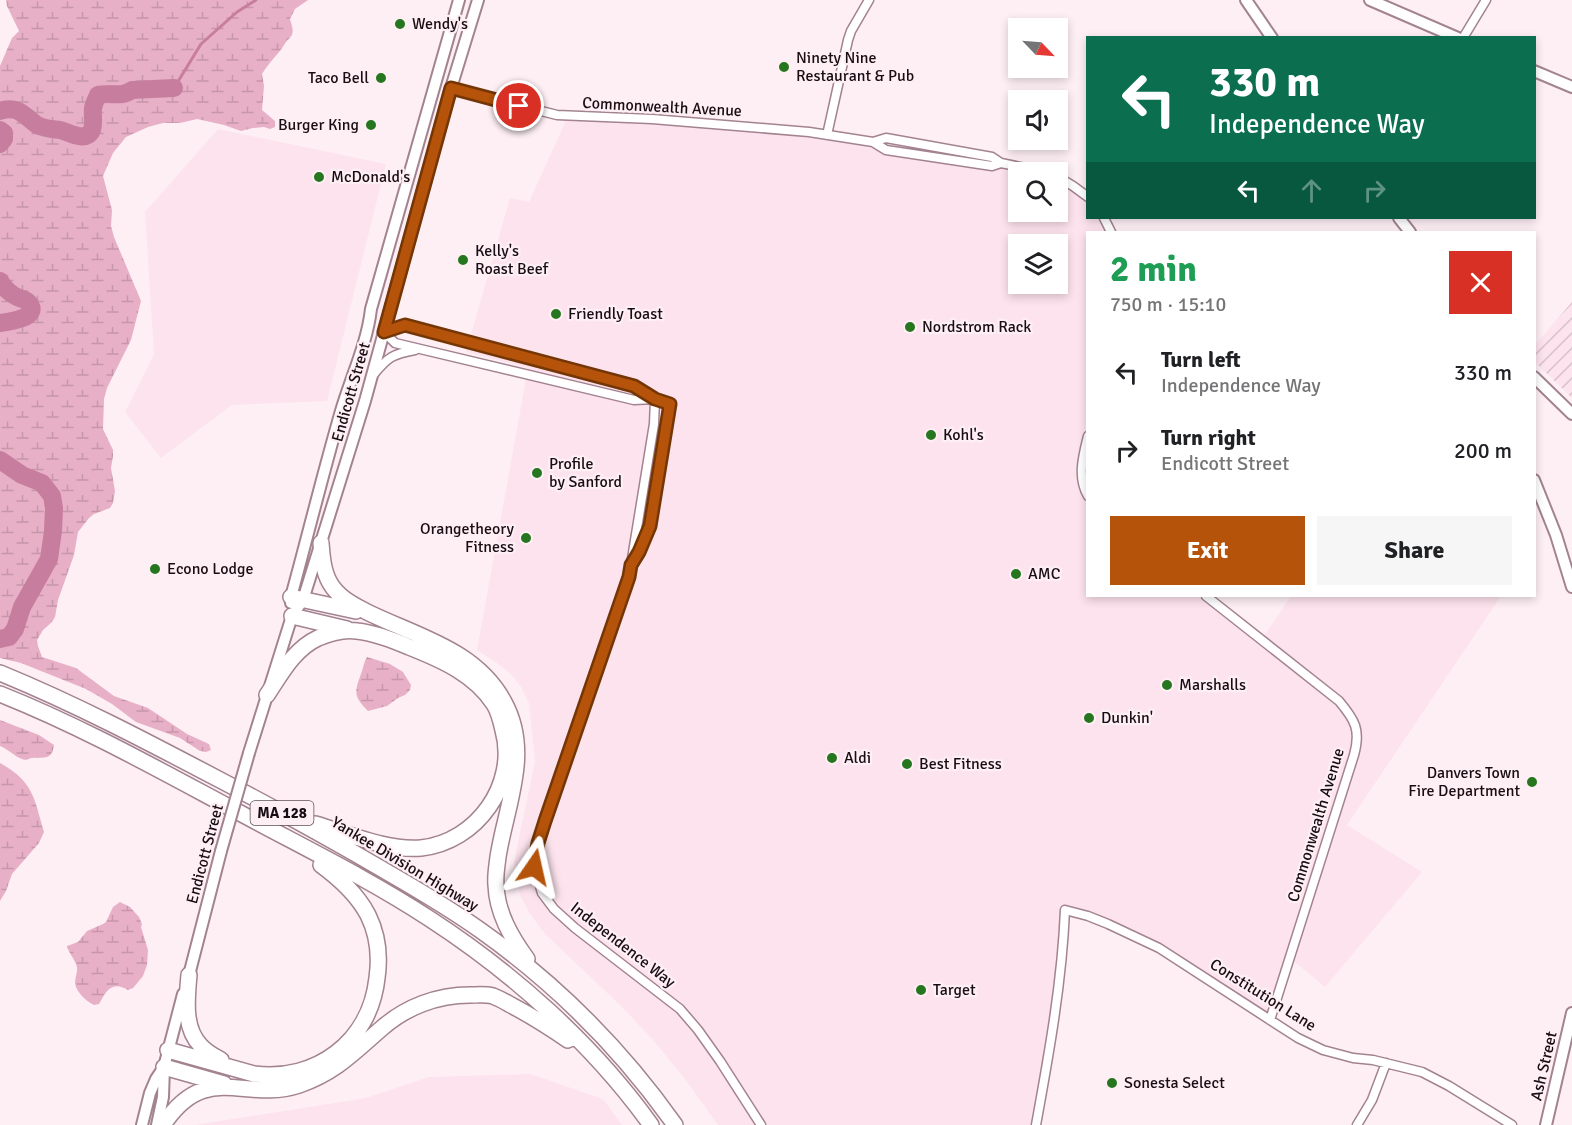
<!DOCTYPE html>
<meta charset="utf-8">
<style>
:root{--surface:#fff;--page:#f6f6f6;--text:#202124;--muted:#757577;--accent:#b45309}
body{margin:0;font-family:Signika,sans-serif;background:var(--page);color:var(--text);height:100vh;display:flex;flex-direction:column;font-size:22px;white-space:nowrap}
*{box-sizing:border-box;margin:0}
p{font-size:20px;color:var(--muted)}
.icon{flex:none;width:33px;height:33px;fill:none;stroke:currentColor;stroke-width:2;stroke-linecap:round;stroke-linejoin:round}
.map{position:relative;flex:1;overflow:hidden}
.drawer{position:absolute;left:1086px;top:231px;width:450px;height:366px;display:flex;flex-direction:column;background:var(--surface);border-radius:0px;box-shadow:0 3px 9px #0003}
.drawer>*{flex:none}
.top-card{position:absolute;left:1086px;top:36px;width:450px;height:183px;border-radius:0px;box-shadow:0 3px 9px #0003;background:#0b6e4f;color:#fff;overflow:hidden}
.needle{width:39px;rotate:115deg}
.tools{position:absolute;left:1008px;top:18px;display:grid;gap:12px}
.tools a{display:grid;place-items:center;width:60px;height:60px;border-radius:0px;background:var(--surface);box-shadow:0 3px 9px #0003;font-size:30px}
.pin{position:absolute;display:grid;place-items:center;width:51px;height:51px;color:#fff;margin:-26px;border:3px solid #fff;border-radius:50%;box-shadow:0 2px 6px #0007}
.me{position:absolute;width:66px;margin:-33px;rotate:11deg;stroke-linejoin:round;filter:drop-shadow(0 0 4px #0008)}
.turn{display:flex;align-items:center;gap:21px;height:126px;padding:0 24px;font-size:27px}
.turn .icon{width:78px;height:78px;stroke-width:2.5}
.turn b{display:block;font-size:42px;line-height:51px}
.lanes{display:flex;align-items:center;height:57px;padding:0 24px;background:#0003;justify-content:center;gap:30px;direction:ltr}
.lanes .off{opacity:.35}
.round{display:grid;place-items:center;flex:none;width:63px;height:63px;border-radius:0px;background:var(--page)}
.headline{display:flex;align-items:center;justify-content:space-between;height:102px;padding:0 24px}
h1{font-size:36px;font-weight:700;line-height:45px;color:#1e9e55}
.action{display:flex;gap:12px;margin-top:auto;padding:12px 24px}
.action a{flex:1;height:69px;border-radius:0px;background:var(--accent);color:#fff;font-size:24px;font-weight:700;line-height:69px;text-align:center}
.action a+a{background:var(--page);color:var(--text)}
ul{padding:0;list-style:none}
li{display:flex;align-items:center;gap:18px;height:78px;padding:0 24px}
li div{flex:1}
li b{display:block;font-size:22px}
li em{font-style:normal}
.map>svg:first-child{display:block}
.built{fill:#fde3ed;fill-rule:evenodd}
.industrial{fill:url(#industrial-furrows)}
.wetland{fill:url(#wetland-marsh)}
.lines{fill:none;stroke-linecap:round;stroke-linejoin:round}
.stream{stroke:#c77e9e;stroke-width:3}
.river{stroke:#c77e9e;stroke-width:18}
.street-casing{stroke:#a38390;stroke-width:11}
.secondary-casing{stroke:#a38390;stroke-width:14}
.highway-casing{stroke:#a38390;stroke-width:18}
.street{stroke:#fff;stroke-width:8}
.secondary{stroke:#fff;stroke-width:10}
.highway{stroke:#fff;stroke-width:15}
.secondary-bridge-casing{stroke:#a38390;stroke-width:14;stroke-linecap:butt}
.secondary-bridge{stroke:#fff;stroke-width:10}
.route-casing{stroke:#753606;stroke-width:15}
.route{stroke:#b45309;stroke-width:10}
.poi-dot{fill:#26761f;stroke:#feeff5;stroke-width:2}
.labels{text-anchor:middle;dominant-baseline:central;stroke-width:4.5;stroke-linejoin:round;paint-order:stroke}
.shield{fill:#feeff5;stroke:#5d5156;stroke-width:1.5}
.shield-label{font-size:15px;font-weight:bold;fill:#180d12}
.poi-label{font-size:16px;fill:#180d12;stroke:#feeff5;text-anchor:start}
.street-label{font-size:16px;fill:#180d12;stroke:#feeff5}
</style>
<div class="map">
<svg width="1572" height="1125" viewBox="0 0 1572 1125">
<defs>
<pattern id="industrial-furrows" width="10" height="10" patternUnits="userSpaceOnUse" patternTransform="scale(1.5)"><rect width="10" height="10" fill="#fde3ed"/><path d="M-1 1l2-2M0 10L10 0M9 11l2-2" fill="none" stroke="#d8c2ca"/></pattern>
<pattern id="wetland-marsh" width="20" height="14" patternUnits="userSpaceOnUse" patternTransform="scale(1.5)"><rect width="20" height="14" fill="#e8b0c7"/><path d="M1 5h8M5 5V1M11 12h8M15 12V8" fill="none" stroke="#c696aa"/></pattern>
</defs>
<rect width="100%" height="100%" fill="#feeff5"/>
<path class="built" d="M568 116 652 119 873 142 947 158 1045 172H1018V212H1058V177L1087 197 1088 218H1104L1111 232H1088V436L1081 465 1088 496V596H1206L1262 639 1291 596H1501L1347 825 1422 872 1325 987 1290 958 1270 1020 1159 948 1065 910 1036 1125H718L685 1079 653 1040 622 1007 545 934 530 914 520 895 515 877 514 862 535 761 529 703 521 687 511 674 497 663 477 650 528 368 466 352 510 198 529 202ZM1018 244H1058V284H1018Z
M218 129 386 164 327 401 232 405 161 458 125 412 154 354 145 212Z
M530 1074 603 1099 622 1125H195L366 1098 429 1077Z"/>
<path class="industrial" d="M1572 302V398L1535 362 1534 346Z"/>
<path class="wetland" d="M6 0H308L295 9 290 19C291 24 294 29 292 34 292 36 287 41 286 42 279 54 269 62 262 74L264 86 262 110 275 121V127L270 129 264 127 253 128 241 131 224 125 197 119 180 123H163L148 127 126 137 113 153 103 176 112 210 111 226 114 237 141 301 131 340 107 388 104 399 103 429 113 450V456L111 468 115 491 113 503 110 508 94 514 89 518 78 532 74 555 58 600 55 617 52 622 43 630 37 640 38 646 42 657 76 668 114 696 148 708 187 734 209 744 211 750 206 752 200 751 180 738 136 722 112 704 86 689 21 663 0 658V66L12 38 19 31 7 6Z
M367 657 390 664 403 672 411 685 410 690 405 695 398 698 387 706 368 711C352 695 355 691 362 671 364 665 364 662 367 657Z
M0 720 39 735 54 745C52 761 43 757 32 758 26 759 28 761 22 759 14 756 8 749 0 746Z
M0 763C34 782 34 798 44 832L39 843 12 874 6 891 0 901Z
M120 902 130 907 139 917 142 924 141 927 148 950 147 965 143 976 133 988 128 990C111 980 106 992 99 1004L94 1005C86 1001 76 992 75 983 75 976 79 971 76 964 73 957 69 953 67 946L78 942 87 931 103 924 106 922 113 907Z"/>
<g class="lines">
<path class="stream" d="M174 88 201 44 237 12 256 0"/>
<path class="river" d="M0 111C6 109 12 108 18 111 25 114 31 121 37 125 45 129 52 129 60 130 69 132 84 142 91 132 95 125 92 116 93 108 94 104 96 99 98 95 110 92 121 98 132 90L174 88
M0 130 4 133V139L0 144
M0 281C4 288 9 293 17 297 21 299 26 299 29 303 41 318 8 322 0 323
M0 460 22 475 42 483 52 496 54 508 53 531 49 559 22 607 15 629 9 637 0 639"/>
<g class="street-casing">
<path id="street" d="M1463 38 1486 0
M451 88 557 115 652 119 809 132 873 142 886 150 992 166 1001 163
M827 135 848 40 851 31 869 0
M873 142 886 138 992 157 1001 163 1045 172
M1058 177 1073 186 1088 197
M1104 218 1111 232
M374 374C388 357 393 354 415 350
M655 399 654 424 629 577 551 802 538 843 534 867 542 893 554 909 575 928 680 1009 698 1030 720 1061 761 1125
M1088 436C1083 456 1077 477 1088 496
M634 561 639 552 650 526 670 404 655 399 634 386 405 325 384 332 395 343 634 400 655 399
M1206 596 1339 701C1355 720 1361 730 1354 755L1270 1020
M1036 1125C1049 1054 1062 982 1065 910L1088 916 1108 924 1159 948 1298 1038 1323 1050 1353 1058 1373 1060 1422 1072 1449 1086 1512 1125
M1357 1125 1372 1100 1386 1063"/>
</g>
<g class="secondary-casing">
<path id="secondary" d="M1246 0 1272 38
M1370 0 1458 38
M1534 71 1572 87
M1399 218 1410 232
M1534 377 1572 414
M1534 480 1556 535 1572 587
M291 603V597C308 535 323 473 341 411 351 377 367 344 371 309L459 0
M249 753 292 616 303 600 365 401 451 88 478 0
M188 979 221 851
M142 1125 150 1093 156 1079 164 1067 183 994
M157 1125 163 1097 164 1067
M1546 1125 1572 1013"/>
</g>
<g class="highway-casing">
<path id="highway" d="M321 543C322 556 323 571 330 583 338 597 352 604 365 611 415 636 476 649 504 702 532 753 506 805 498 857 497 866 495 876 496 885 497 913 511 937 527 959
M291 597 356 611
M292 616 347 629
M0 673C83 707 161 749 241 791 283 813 326 837 368 861 406 883 444 904 480 930 555 983 622 1050 675 1125
M0 694C83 727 161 771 240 813 303 847 369 879 430 919 513 973 593 1044 651 1125
M267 695C281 674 294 649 318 638 330 633 344 629 357 631 375 633 393 640 409 647 442 660 474 674 494 704 499 712 501 721 503 730 518 784 477 842 421 848 387 851 347 833 315 824
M189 975C187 998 183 1028 201 1046 206 1052 214 1056 221 1060
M168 1050 254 1074C316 1082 370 1042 377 978 380 957 378 935 368 915 357 894 340 879 321 865
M164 1067 224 1084
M163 1125C206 1060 244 1103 299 1085 336 1072 353 1053 382 1028 406 1007 437 995 470 995 477 995 485 994 493 996 498 998 504 1001 509 1004 530 1015 549 1027 568 1040"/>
</g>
<use href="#street" class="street"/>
<use href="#secondary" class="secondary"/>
<use href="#highway" class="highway"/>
<g class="secondary-bridge-casing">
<path id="secondary-bridge" d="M221 851 249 753"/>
</g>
<use href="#secondary-bridge" class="secondary-bridge"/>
</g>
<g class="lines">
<g class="route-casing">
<path id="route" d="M519 106 451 88 384 332 405 325 634 386 655 399 670 404 650 526 639 552 631 565 629 577 545 821 538 843 534 867"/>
</g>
<use href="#route" class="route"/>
</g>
<g class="poi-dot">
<circle cx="400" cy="24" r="6"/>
<circle cx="784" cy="67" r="6"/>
<circle cx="381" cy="78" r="6"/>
<circle cx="371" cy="125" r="6"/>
<circle cx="319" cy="177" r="6"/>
<circle cx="463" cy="260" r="6"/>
<circle cx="556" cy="314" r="6"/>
<circle cx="910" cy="327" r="6"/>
<circle cx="931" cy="435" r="6"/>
<circle cx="537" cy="473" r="6"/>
<circle cx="526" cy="538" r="6"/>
<circle cx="155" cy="569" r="6"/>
<circle cx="1016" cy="574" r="6"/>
<circle cx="1167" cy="685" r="6"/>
<circle cx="1089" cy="718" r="6"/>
<circle cx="832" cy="758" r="6"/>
<circle cx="907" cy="764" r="6"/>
<circle cx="1532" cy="782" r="6"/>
<circle cx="921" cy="990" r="6"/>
<circle cx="1112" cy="1083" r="6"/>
</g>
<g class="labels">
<rect class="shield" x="250.5" y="801" width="63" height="24" rx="4.5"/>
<g class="shield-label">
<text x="282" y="813">MA 128</text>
</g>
<g class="poi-label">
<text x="412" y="24">Wendy's</text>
<text x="796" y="58">Ninety Nine<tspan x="796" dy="18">Restaurant &amp; Pub</tspan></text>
<text x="369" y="78" text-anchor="end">Taco Bell</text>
<text x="359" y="125" text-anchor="end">Burger King</text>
<text x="331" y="177">McDonald's</text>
<text x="475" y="251">Kelly's<tspan x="475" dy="18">Roast Beef</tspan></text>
<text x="568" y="314">Friendly Toast</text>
<text x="922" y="327">Nordstrom Rack</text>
<text x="943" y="435">Kohl's</text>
<text x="549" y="464">Profile<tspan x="549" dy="18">by Sanford</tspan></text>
<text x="514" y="529" text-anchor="end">Orangetheory<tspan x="514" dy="18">Fitness</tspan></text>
<text x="167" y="569">Econo Lodge</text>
<text x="1028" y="574">AMC</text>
<text x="1179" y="685">Marshalls</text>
<text x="1101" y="718">Dunkin'</text>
<text x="844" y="758">Aldi</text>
<text x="919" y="764">Best Fitness</text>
<text x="1520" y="773" text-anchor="end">Danvers Town<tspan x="1520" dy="18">Fire Department</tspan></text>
<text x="933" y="990">Target</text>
<text x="1124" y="1083">Sonesta Select</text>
</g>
<g class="street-label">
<text transform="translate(662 107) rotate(3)">Commonwealth Avenue</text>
<text transform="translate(351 392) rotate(-74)">Endicott Street</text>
<text transform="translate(1316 825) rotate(-73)">Commonwealth Avenue</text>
<text transform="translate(205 854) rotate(-75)">Endicott Street</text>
<text transform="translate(405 864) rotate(31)">Yankee Division Highway</text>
<text transform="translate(623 945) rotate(38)">Independence Way</text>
<text transform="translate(1263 995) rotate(32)">Constitution Lane</text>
<text transform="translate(1544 1066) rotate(-77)">Ash Street</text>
</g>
</g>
</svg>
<div class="tools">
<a><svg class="needle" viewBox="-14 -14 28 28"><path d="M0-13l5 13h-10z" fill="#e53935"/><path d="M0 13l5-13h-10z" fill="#757577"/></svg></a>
<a><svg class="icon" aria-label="sound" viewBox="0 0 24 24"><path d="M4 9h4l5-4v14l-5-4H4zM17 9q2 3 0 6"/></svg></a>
<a><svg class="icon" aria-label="search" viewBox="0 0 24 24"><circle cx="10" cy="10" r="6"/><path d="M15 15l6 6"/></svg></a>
<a><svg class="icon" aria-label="layers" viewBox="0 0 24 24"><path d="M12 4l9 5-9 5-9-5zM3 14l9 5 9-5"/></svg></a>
</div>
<div class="pin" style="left:519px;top:106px;background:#d93025"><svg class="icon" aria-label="arrive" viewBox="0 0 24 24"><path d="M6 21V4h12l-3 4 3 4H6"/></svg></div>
<svg class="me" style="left:534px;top:867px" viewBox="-20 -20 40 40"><path d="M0-17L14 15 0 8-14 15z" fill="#b45309" stroke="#fff" stroke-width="4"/></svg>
<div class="top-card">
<div class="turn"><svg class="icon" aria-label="left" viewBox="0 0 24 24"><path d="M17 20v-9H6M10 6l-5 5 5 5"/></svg><div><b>330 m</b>Independence Way</div></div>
<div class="lanes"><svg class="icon" aria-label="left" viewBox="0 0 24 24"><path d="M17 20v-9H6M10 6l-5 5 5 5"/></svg><svg class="icon off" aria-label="ahead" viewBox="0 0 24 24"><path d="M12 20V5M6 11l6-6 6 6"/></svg><svg class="icon off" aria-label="right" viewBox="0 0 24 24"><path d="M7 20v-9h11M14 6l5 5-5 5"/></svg></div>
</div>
<section class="drawer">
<div class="headline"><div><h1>2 min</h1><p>750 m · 15:10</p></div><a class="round" style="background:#d93025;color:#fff"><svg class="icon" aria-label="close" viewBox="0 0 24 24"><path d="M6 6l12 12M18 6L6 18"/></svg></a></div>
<ul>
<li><svg class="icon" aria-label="left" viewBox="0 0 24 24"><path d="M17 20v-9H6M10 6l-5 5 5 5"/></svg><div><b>Turn left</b><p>Independence Way</p></div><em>330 m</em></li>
<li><svg class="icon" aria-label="right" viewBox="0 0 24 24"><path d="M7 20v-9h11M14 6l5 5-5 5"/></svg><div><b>Turn right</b><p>Endicott Street</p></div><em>200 m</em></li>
</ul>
<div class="action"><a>Exit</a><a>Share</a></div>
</section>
</div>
